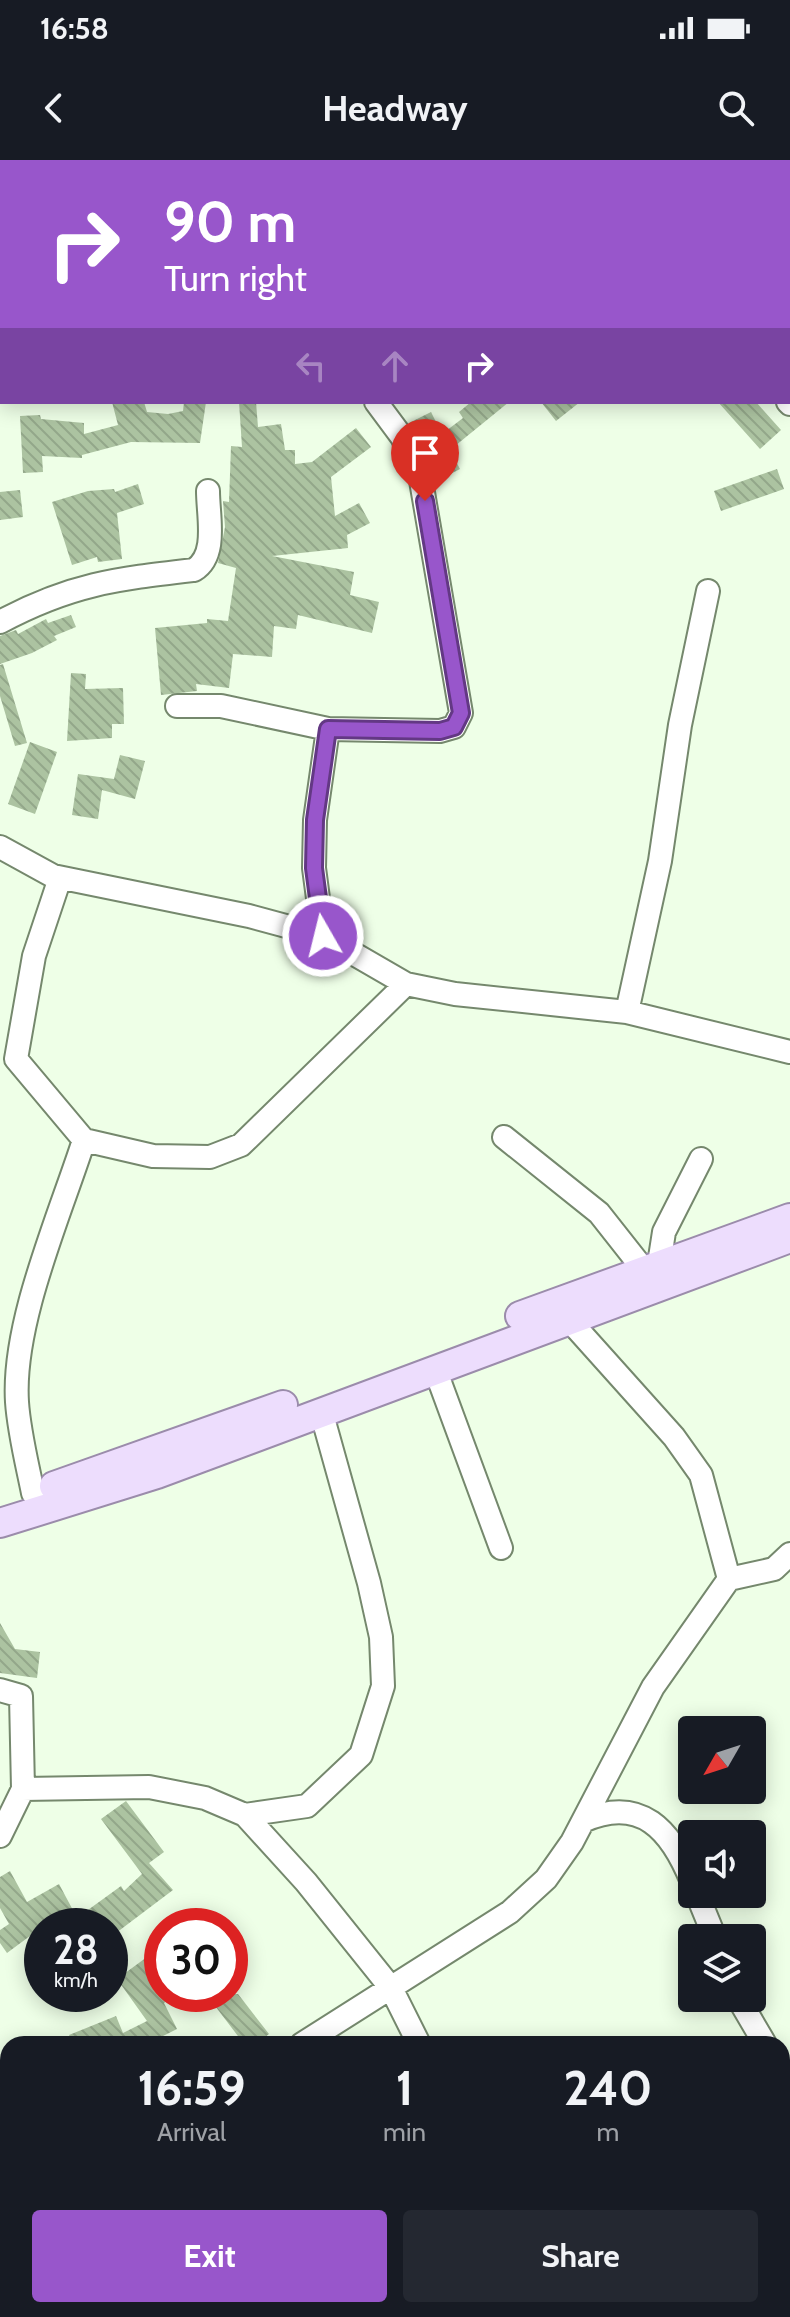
<!DOCTYPE html>
<style>
:root{--surface:#171b24;--page:#242831;--text:#f1f3f6;--muted:#9ea1a6;--accent:#9856cb}
body{margin:0;font-family:Cabin,sans-serif;background:var(--page);color:var(--text);height:100vh;display:flex;flex-direction:column;font-size:30px;white-space:nowrap}
*{box-sizing:border-box;margin:0}
p{font-size:26px;color:var(--muted)}
.icon{flex:none;width:44px;height:44px;fill:none;stroke:currentColor;stroke-width:2;stroke-linecap:round;stroke-linejoin:round}
.map{position:relative;flex:1;overflow:hidden}
.drawer{position:absolute;left:0px;top:1876px;width:790px;height:282px;display:flex;flex-direction:column;background:var(--surface);border-radius:24px 24px 0 0;box-shadow:0 4px 20px #0003}
.drawer>*{flex:none}
.hud{position:absolute;left:0px;top:0px;width:790px;height:244px;box-shadow:0 4px 20px #0003;background:#9856cb;color:#fff;overflow:hidden}
.needle{width:52px;rotate:231deg}
.buttons{position:absolute;left:678px;top:1556px;display:grid;gap:16px}
.buttons a{display:grid;place-items:center;width:88px;height:88px;border-radius:8px;background:var(--surface);box-shadow:0 4px 20px #0003;font-size:40px}
.speed{position:absolute;left:24px;top:1748px;display:flex;gap:16px;font-size:40px;font-weight:700;text-align:center}
.speed>*{display:grid;place-content:center;width:104px;height:104px;border-radius:50%;background:var(--surface);box-shadow:0 4px 20px #0003;line-height:1}
.speed small{font-size:20px;font-weight:400}
.speed .limit{border:12px solid #d22;background:#fff;color:#111}
.pin{position:absolute;display:grid;place-items:center;width:68px;height:68px;color:#fff;margin:-82px -34px;border-radius:50% 50% 50% 0;rotate:-45deg;box-shadow:0 0 8px #0007}
.pin .icon{rotate:45deg}
.me{position:absolute;width:88px;margin:-44px;rotate:352deg;stroke-linejoin:round;filter:drop-shadow(0 0 6px #0008)}
.turn{display:flex;align-items:center;gap:28px;height:168px;padding:0 32px;font-size:36px}
.turn .icon{width:104px;height:104px;stroke-width:2.5}
.turn b{display:block;font-size:56px;line-height:68px}
.lanes{display:flex;align-items:center;height:76px;padding:0 32px;background:#0003;justify-content:center;gap:40px;direction:ltr}
.lanes .off{opacity:.35}
.eta{display:flex;justify-content:space-evenly;align-items:center;height:136px;text-align:center}
.eta b{font-size:48px;font-weight:700;line-height:56px}
.cta{display:flex;gap:16px;margin-top:auto;padding:16px 32px}
.cta a{flex:1;height:92px;border-radius:8px;background:var(--accent);color:#fff;font-size:32px;font-weight:700;line-height:92px;text-align:center}
.cta a+a{background:var(--page);color:var(--text)}
.status{display:flex;justify-content:space-between;align-items:center;height:56px;padding:0 40px;background:var(--surface);direction:ltr}
.status svg{height:22px;fill:currentColor}
header{display:flex;justify-content:space-between;align-items:center;height:104px;padding:0 32px;background:var(--surface);font-size:36px;font-weight:700}
.map>svg:first-child{display:block}
.building{fill:url(#building-back-hatch)}
.lines{fill:none;stroke-linecap:round;stroke-linejoin:round}
.minor-casing{stroke:#75886d;stroke-width:26}
.major-casing{stroke:#9b8cab;stroke-width:32}
.minor{stroke:#fff;stroke-width:22}
.major{stroke:#edddfd;stroke-width:28}
.route-casing{stroke:#633884;stroke-width:20}
.route{stroke:#9856cb;stroke-width:14}
</style>
<div class="status"><b>16:58</b><svg viewBox="0 0 49 12"><path d="M0 12V9h3v3zM5 12V6h3v6zM10 12V3h3v9zM15 12V0h3v12zM26 1h20v11H26zM47 4h2v5h-2z"/></svg></div>
<header><svg class="icon" aria-label="back" viewBox="0 0 24 24"><path d="M15 5l-7 7 7 7"/></svg>Headway<svg class="icon" aria-label="search" viewBox="0 0 24 24"><circle cx="10" cy="10" r="6"/><path d="M15 15l6 6"/></svg></header>
<div class="map">
<svg width="790" height="2157" viewBox="0 0 790 2157">
<defs>
<pattern id="building-back-hatch" width="6" height="6" patternUnits="userSpaceOnUse" patternTransform="scale(2)"><rect width="6" height="6" fill="#acc3a1"/><path d="M-1 5l2 2M0 0l6 6M5-1l2 2" fill="none" stroke="#93a78a"/></pattern>
</defs>
<rect width="100%" height="100%" fill="#eeffe7"/>
<path class="building" d="M112 242H144L147 252 168 254 183 251 184 242H206L200 283 131 282 82 295V298L42 296 43 312 23 313 20 256 40 255 41 259 84 263V274L118 265Z
M239 242H256L258 267 281 264 285 290H295V304L312 302 356 268 371 287 331 317 335 356 359 343 370 363 347 375 348 388 272 396 354 412 350 435 379 442 372 473 298 455 296 469 274 466 272 497 233 494 229 528 196 524 197 531 161 535 155 468 207 463V459L228 461 236 408 218 403 225 367 223 341 229 342 231 286 242 287Z
M471 242H509L450 290 460 309 437 321 409 263 431 252 442 274 463 258 459 252Z
M541 242H580L556 261Z
M718 242H756L781 270 760 289Z
M777 309 784 329 721 351 714 331Z
M138 324 144 344 117 353 122 399 98 402 97 397 72 405 52 342 88 331 114 329 115 332Z
M20 330 23 357 0 360V332Z
M71 455 76 467 54 476 57 480 32 493 0 504V476L16 470 18 474 46 459 48 463Z
M3 504 27 583 15 586 0 536V505Z
M71 513 86 514 85 529 123 528 124 564H112V578L67 581Z
M30 582 57 592 35 654 8 644Z
M120 595 145 601 135 639 102 630 98 659 72 655 78 614 114 619Z
M0 1463 15 1489 40 1492 37 1518 0 1513Z
M126 1641 164 1692 149 1703 173 1730 112 1776 110 1766H42V1785L34 1773 7 1793 0 1783V1770L9 1764 0 1748V1717L10 1711 27 1742 59 1724 75 1754 79 1752 81 1755 121 1726 124 1731 142 1714 101 1659Z
M162 1786V1834H176L164 1843 177 1869 147 1884H73L69 1875 116 1856 123 1873 147 1861 117 1819Z
M206 1834H238L269 1874 256 1884H244Z"/>
<g class="lines">
<g class="minor-casing">
<path id="minor" d="M569 0 571 2
M324 2 325 0
M0 148H2
M788 242 790 244
M0 462C71 424 116 419 194 410 218 395 208 357 208 331
M177 546H221L328 569 440 571 454 567 461 553 420 315 402 277 376 242
M0 687 53 716 249 756 323 776 406 824 455 834 627 852 790 892
M60 718 34 796 16 899 84 980 153 996 210 997 241 985 406 824
M323 776 314 708 315 660 328 569
M627 852 660 701 680 565 708 431
M504 977 599 1053 644 1110
M659 1104 664 1072 701 999
M435 1209 501 1388
M33 1333C27 1303 19 1272 17 1242 12 1163 60 1055 84 980
M729 1419 774 1409 790 1394
M0 1530 21 1536 23 1629 149 1627 205 1638 245 1655 306 1722 391 1828 419 1884
M245 1655 307 1646 361 1595 383 1526 381 1477 369 1423 321 1251
M583 1661C641 1635 671 1670 692 1722
M0 1676 23 1629
M697 1734 715 1778
M738 1838 765 1884
M302 1884 510 1752 546 1719 572 1682 653 1527 729 1419 701 1315 674 1277 570 1161
M782 1912 790 1925
M0 2025 8 2023
M782 2099 790 2101
M162 2157 191 2150"/>
</g>
<g class="major-casing">
<path id="major" d="M520 1156 790 1058
M54 1326 283 1245
M0 1363 157 1314 790 1078"/>
</g>
<use href="#minor" class="minor"/>
<use href="#major" class="major"/>
</g>
<g class="lines">
<g class="route-casing">
<path id="route" d="M323 776 314 708 315 660 328 569 440 571 454 567 461 553 425 341"/>
</g>
<use href="#route" class="route"/>
</g>
</svg>
<div class="buttons">
<a><svg class="needle" viewBox="-14 -14 28 28"><path d="M0-13l5 13h-10z" fill="#e53935"/><path d="M0 13l5-13h-10z" fill="#9ea1a6"/></svg></a>
<a><svg class="icon" aria-label="sound" viewBox="0 0 24 24"><path d="M4 9h4l5-4v14l-5-4H4zM17 9q2 3 0 6"/></svg></a>
<a><svg class="icon" aria-label="layers" viewBox="0 0 24 24"><path d="M12 4l9 5-9 5-9-5zM3 14l9 5 9-5"/></svg></a>
</div>
<div class="speed"><div>28<small>km/h</small></div><div class="limit">30</div></div>
<div class="pin" style="left:425px;top:341px;background:#d93025"><svg class="icon" aria-label="arrive" viewBox="0 0 24 24"><path d="M6 21V4h12l-3 4 3 4H6"/></svg></div>
<svg class="me" style="left:323px;top:776px" viewBox="-20 -20 40 40"><circle r="17" fill="#9856cb" stroke="#fff" stroke-width="3"/><path d="M0-11L8 9 0 5-8 9z" fill="#fff"/></svg>
<div class="hud">
<div class="turn"><svg class="icon" aria-label="right" viewBox="0 0 24 24"><path d="M7 20v-9h11M14 6l5 5-5 5"/></svg><div><b>90 m</b>Turn right</div></div>
<div class="lanes"><svg class="icon off" aria-label="left" viewBox="0 0 24 24"><path d="M17 20v-9H6M10 6l-5 5 5 5"/></svg><svg class="icon off" aria-label="ahead" viewBox="0 0 24 24"><path d="M12 20V5M6 11l6-6 6 6"/></svg><svg class="icon" aria-label="right" viewBox="0 0 24 24"><path d="M7 20v-9h11M14 6l5 5-5 5"/></svg></div>
</div>
<section class="drawer">
<div class="eta">
<div><b>16:59</b><p>Arrival</p></div>
<div><b>1</b><p>min</p></div>
<div><b>240</b><p>m</p></div>
</div>
<div class="cta"><a>Exit</a><a>Share</a></div>
</section>
</div>
